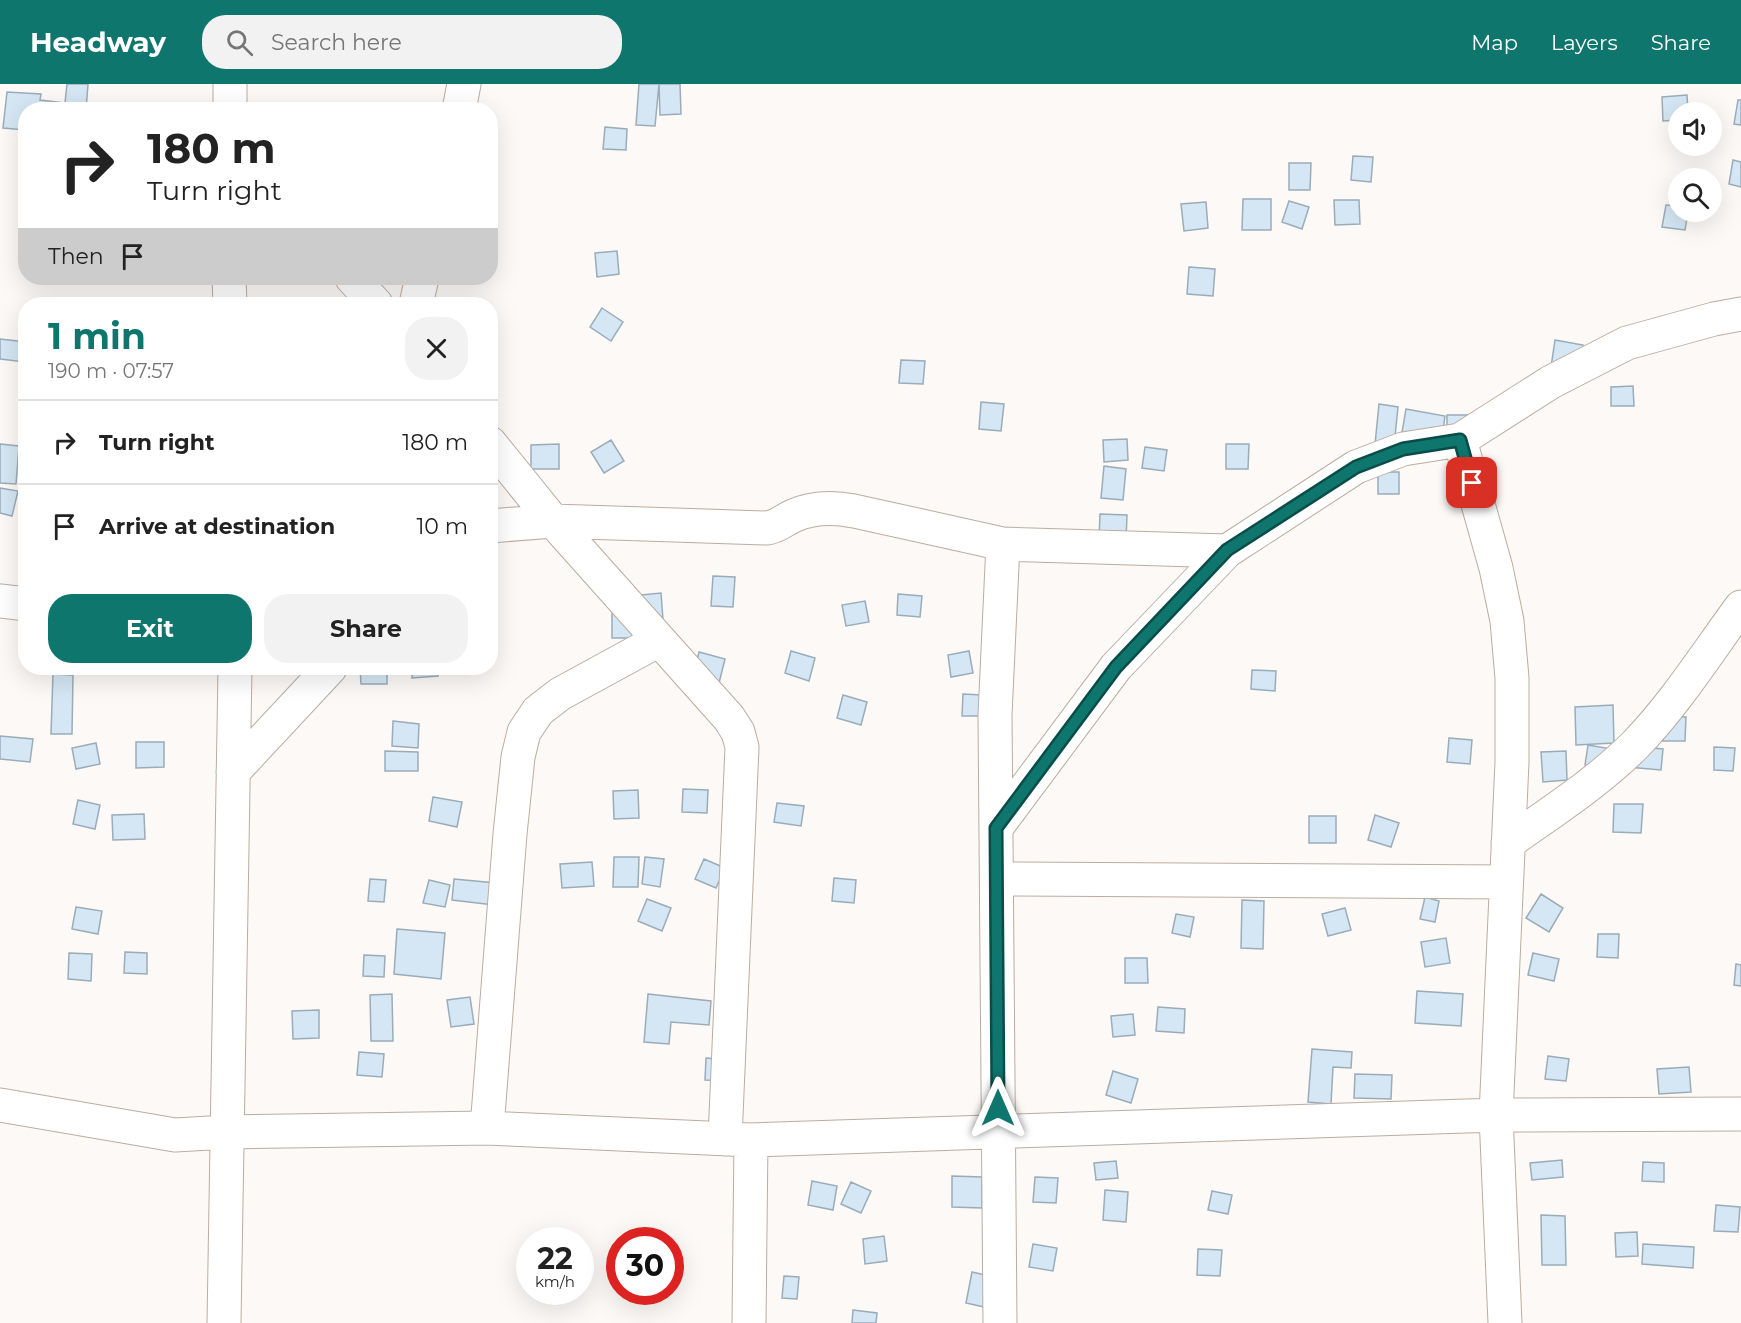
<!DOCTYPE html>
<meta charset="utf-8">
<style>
:root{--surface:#fff;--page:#f2f2f2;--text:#222;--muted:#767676;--line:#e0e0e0;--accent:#0f766e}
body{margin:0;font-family:Montserrat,sans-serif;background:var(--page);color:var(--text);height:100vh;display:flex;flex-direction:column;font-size:22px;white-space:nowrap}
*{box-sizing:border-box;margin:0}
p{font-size:20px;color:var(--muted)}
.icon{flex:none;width:33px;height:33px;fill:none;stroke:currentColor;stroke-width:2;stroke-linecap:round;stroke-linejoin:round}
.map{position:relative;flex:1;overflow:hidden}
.details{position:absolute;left:18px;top:213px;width:480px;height:378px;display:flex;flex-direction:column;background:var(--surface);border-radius:24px;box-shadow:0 6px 24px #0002}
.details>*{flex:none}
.banner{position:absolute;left:18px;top:18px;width:480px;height:183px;border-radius:24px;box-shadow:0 6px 24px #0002;background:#fff;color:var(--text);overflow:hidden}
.controls{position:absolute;left:1668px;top:18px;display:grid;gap:12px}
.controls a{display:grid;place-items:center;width:54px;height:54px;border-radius:50%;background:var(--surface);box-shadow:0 6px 24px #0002;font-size:30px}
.speed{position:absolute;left:516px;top:1143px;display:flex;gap:12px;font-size:30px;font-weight:700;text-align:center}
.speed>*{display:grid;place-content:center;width:78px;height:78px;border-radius:50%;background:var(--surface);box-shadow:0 6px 24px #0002;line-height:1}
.speed small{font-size:15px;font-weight:400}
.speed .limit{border:9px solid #d22;background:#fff;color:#111}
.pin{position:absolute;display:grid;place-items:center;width:51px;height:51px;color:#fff;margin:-26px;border-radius:12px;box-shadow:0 3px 9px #0006}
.me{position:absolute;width:66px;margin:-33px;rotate:0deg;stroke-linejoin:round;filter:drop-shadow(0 0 4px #0008)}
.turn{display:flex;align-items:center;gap:21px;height:126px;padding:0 30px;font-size:27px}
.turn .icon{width:78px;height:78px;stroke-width:2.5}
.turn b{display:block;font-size:42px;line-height:51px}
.then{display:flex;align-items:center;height:57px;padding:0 30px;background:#0003;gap:12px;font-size:22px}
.round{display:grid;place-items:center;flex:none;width:63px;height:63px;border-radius:24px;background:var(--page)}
.summary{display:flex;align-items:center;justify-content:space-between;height:102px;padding:0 30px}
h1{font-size:36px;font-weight:700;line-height:45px;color:var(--accent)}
.primary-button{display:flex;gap:12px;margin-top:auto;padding:12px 30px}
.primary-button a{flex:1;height:69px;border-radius:24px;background:var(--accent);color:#fff;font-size:24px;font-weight:700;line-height:69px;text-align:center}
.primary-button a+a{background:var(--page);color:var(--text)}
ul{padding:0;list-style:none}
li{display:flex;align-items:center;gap:18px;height:84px;padding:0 30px;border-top:2px solid var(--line)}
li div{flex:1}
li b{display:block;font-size:22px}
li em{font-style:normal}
header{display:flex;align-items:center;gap:36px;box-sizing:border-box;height:84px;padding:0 30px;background:var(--accent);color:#fff}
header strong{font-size:28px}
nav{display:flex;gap:33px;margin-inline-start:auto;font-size:21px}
.search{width:420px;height:54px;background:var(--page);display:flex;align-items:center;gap:15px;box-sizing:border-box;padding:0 21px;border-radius:24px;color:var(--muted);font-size:22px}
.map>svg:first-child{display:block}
.building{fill:#d5e7f4;stroke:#9bacb9;stroke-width:1.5}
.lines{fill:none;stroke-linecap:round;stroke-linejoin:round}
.minor-casing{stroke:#bdac9f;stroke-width:35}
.minor{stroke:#fff;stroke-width:33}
.route-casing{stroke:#0a4d48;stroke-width:15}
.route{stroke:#0f766e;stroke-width:10}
</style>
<header>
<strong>Headway</strong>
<div class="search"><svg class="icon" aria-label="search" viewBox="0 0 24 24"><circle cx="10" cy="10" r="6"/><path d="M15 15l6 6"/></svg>Search here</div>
<nav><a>Map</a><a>Layers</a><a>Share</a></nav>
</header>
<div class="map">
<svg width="1741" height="1239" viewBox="0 0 1741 1239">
<rect width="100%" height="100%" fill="#fcf9f6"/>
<path class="building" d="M67 0H88L86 26H26V46L3 44 7 8 41 10 40 16 65 19Z
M639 0H659L655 42 636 41Z
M659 0H680L681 30 660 31Z
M1687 11 1688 28H1678V36L1663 37 1662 13Z
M1738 16H1741V41L1734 40Z
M605 43 627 45 626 66 603 65Z
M1353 72 1373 73 1371 98 1351 96Z
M1733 76 1741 78V103L1729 100Z
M1289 79H1311L1310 106H1289Z
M1243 115H1271V146H1242Z
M1334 116H1359L1360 140 1335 141Z
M1289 117 1309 123 1302 145 1282 138Z
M1206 118 1208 144 1184 147 1181 120Z
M1666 121 1678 122V128H1688L1685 146 1662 143Z
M617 167 619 190 597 193 595 169Z
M1189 183 1215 185 1213 212 1187 210Z
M602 224 623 238 611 257 590 243Z
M0 255 26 258 25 278 0 275Z
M1555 256 1583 261 1579 288 1551 283Z
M901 276 925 277 923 300 899 299Z
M1633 302 1634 322H1611V303Z
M981 318 1004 320 1001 347 979 345Z
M1379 320 1398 323 1394 362 1375 360Z
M1406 325 1445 332 1441 360 1401 354Z
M1447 331H1469L1447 354Z
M1127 355 1128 376 1104 378 1103 356Z
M611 356 624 377 604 389 591 368Z
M0 360 19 362 16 400 0 399Z
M559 360V385H531V361Z
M1226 360H1249L1248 385H1226Z
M1145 363 1167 366 1164 387 1142 384Z
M1104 382 1126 385 1123 416 1101 414Z
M1378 388H1399V410H1378Z
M0 404 18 407 12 432 0 429Z
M1100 430 1127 431 1126 456 1099 455Z
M713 492 735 493 733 523 711 522Z
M661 509 663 536 640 511Z
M898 510 922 512 920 533 897 531Z
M865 517 869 538 846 542 842 521Z
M612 529H636V554H612Z
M791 567 815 574 809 597 785 589Z
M969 567 973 589 951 593 948 571Z
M699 568 725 575 719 599 693 593Z
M164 584H195V588L164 587Z
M360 584H387V600H361Z
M412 584H438V592L412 594Z
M1252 586 1276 587 1275 607 1251 605Z
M53 590 73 591 72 650H51Z
M963 610 981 611 980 632H962Z
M843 611 867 618 861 641 837 634Z
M1613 621 1614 659 1576 661 1575 623Z
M1664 632 1686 633 1685 657H1663Z
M393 637 419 640 418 664 392 662Z
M0 652 33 655 30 678 0 675Z
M1449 654 1472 656 1470 680 1447 678Z
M136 658H164V683L136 684Z
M96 659 100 680 76 685 72 664Z
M1588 661 1612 665 1609 685 1585 681Z
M1618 661 1663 665 1661 686 1616 682Z
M1714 663 1735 664 1733 687 1714 686Z
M385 667 418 668V687H385Z
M1566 667 1567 696 1543 698 1541 668Z
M683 705 708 706 707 729 682 728Z
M638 706 639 734 614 735 613 707Z
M433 713 462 718 457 743 429 737Z
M78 716 100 721 95 745 73 740Z
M777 719 804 722 801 742 774 738Z
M1614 720H1643L1641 749 1613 748Z
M144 730 145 755 113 756 112 731Z
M1375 731 1399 739 1391 763 1368 756Z
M1309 732H1336V759H1309Z
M614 773H639L638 803H613Z
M645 773 664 775 660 803 642 800Z
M704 775 725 784 716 804 695 795Z
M592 778 594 802 562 804 560 780Z
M834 794 856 796 854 819 832 817Z
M370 795 386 796 384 818 368 817Z
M454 795 496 799 494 821 452 816Z
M429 796 450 801 445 823 423 819Z
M1541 810 1563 824 1549 848 1526 834Z
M1425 813 1439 817 1435 838 1420 835Z
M647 815 671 824 662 847 638 837Z
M1242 816 1264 817 1263 865 1241 864Z
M76 823 102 827 98 850 72 845Z
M1345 824 1351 846 1328 852 1322 830Z
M1176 830 1194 833 1190 853 1172 849Z
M397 845 445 849 441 895 394 890Z
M1598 850H1619L1618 874 1597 873Z
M1446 854 1450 879 1425 883 1421 858Z
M125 868 147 869V890L124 889Z
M69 869 92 870 91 897 68 895Z
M1533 869 1559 875 1554 897 1528 891Z
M364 871 385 872 384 893 363 892Z
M1125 874H1147L1148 899H1125Z
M1736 880 1741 881V902L1734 901Z
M1417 907 1463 910 1461 942 1415 939Z
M392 910 393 957H371L370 911Z
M648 910 711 917 709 941 671 938 669 960 644 958Z
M470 913 474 940 451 943 447 916Z
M1158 923 1185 925 1184 949 1156 947Z
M319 926V954L293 955 292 927Z
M1133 930 1135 951 1113 953 1111 932Z
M1312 965 1352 968 1351 984 1333 983 1331 1020 1308 1018Z
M359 968 384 970 382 993 357 991Z
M1548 972 1569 975 1566 997 1545 995Z
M706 974 731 976 730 997 705 996Z
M1689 983 1691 1008 1659 1010 1657 985Z
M1113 987 1138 995 1131 1019 1106 1011Z
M1355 990 1392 991 1391 1015 1354 1014Z
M1562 1076 1563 1093 1532 1096 1530 1079Z
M1116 1077 1118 1094 1096 1096 1094 1079Z
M1643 1078 1664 1079V1098L1642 1097Z
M952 1092 982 1093V1124L952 1123Z
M1035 1093 1058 1094 1056 1119 1033 1118Z
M812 1097 837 1102 833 1126 808 1121Z
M851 1098 871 1107 861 1129 841 1120Z
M1105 1106 1128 1108 1126 1138 1103 1136Z
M1212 1107 1232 1111 1228 1130 1208 1126Z
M1716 1121 1740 1123 1738 1148 1714 1147Z
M1541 1131 1565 1132 1566 1181H1542Z
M1637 1148 1638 1172 1616 1173 1615 1149Z
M884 1152 887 1177 865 1180 863 1155Z
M1033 1160 1057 1164 1053 1187 1029 1183Z
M1643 1160 1694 1163 1693 1184 1642 1180Z
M1198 1165 1222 1166 1220 1192 1197 1191Z
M972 1188 990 1192 984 1223 966 1219Z
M784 1192 799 1193 797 1215 782 1214Z
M853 1226 877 1229 876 1239H852Z"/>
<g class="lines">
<g class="minor-casing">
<path id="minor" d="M230 26V0
M459 26 464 0
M229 194 230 220
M352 194 376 220
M416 220 422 194
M1460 356 1496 484 1507 537 1512 594V678L1496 1031 1505 1239
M490 359 553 437 729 634 738 648 742 663 725 1055
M490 442 553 437 767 444C777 443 784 436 793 432 813 423 833 423 854 427L1003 460 1227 467
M0 517 26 520
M233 688 330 584
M996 744 1116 583 1227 467 1356 383 1403 365 1460 356 1551 298 1627 259 1714 235 1741 230
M1508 759C1551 728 1597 699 1635 661 1675 620 1707 569 1741 523
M997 795 1506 798
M0 1021 175 1051 227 1048 487 1044 751 1056 749 1239
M487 1044 510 750 518 673 524 648 538 627 560 610 659 556
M751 1056 1496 1031 1741 1030
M224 1239 235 584
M1000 1239 995 631 1003 460"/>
</g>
<use href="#minor" class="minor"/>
</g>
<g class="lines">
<g class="route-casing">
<path id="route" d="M998 1024 996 744 1116 583 1227 466 1356 383 1403 365 1460 356 1472 399"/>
</g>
<use href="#route" class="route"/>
</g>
</svg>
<div class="controls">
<a><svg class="icon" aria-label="sound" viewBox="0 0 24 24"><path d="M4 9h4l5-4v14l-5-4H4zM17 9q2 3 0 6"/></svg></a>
<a><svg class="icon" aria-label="search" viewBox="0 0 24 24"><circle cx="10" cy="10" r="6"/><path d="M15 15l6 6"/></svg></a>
</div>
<div class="speed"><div>22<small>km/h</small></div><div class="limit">30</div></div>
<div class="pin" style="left:1472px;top:399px;background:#d93025"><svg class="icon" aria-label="arrive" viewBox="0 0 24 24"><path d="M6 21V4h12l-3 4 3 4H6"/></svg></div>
<svg class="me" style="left:998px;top:1024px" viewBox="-20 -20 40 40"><path d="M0-17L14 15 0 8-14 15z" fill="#0f766e" stroke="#fff" stroke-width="4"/></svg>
<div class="banner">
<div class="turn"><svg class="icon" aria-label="right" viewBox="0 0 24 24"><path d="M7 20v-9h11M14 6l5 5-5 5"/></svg><div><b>180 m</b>Turn right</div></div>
<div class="then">Then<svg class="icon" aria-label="arrive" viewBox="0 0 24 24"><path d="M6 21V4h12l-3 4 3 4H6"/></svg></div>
</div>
<section class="details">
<div class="summary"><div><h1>1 min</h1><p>190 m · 07:57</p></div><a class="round"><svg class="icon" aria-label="close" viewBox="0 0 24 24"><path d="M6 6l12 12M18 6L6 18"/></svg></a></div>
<ul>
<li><svg class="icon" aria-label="right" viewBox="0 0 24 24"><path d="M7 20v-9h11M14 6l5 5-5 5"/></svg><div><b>Turn right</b></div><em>180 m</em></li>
<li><svg class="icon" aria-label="arrive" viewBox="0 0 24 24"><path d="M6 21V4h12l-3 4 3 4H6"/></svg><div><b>Arrive at destination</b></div><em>10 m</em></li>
</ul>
<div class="primary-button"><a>Exit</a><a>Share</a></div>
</section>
</div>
